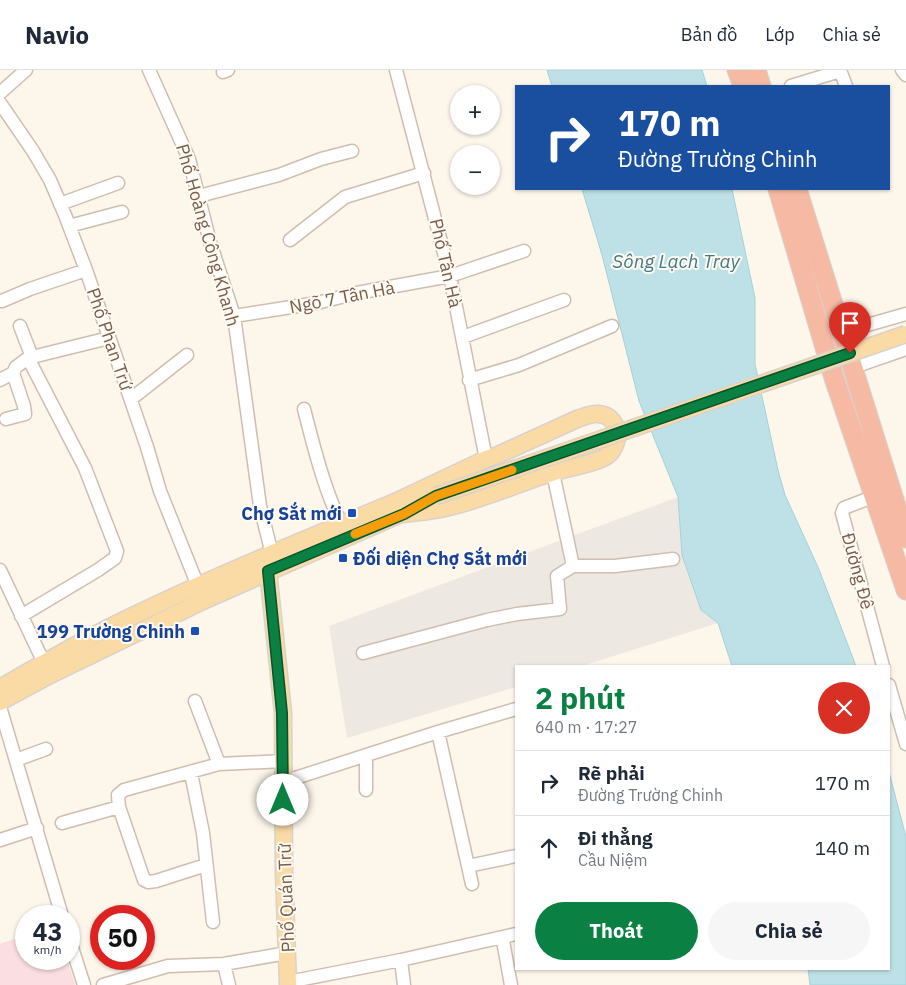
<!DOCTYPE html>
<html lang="vi">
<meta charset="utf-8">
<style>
:root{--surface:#fff;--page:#f6f6f7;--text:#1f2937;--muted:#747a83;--line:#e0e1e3;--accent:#0b8043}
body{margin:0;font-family:"IBM Plex Sans",sans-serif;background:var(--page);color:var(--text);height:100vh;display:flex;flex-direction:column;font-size:19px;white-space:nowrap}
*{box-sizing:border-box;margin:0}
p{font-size:16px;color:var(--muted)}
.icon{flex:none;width:28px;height:28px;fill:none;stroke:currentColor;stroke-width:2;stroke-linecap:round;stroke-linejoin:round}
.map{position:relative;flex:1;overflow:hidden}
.panel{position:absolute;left:515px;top:595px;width:375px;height:305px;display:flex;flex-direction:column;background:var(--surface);border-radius:0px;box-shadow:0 1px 4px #0004}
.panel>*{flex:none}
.top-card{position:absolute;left:515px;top:15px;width:375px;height:105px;border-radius:0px;box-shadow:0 1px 4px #0004;background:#1a4fa0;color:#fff;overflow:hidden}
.buttons{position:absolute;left:450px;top:15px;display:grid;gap:10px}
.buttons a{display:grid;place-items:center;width:50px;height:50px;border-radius:50%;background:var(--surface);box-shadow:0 1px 4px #0004;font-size:25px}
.speed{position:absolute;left:15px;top:835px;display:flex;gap:10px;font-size:25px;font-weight:700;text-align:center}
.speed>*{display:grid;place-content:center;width:65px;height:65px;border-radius:50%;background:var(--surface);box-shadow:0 1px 4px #0004;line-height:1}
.speed small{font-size:12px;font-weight:400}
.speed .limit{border:8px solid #d22;background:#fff;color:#111}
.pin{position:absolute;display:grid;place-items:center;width:42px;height:42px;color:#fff;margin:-51px -21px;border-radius:50% 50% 50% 0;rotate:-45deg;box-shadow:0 0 5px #0007}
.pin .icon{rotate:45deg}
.me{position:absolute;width:55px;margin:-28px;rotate:0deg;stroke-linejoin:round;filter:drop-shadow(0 0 4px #0008)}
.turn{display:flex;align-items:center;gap:18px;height:105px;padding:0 20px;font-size:22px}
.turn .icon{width:65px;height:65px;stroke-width:2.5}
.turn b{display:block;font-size:35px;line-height:42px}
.round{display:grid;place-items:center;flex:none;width:52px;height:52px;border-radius:26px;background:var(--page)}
.headline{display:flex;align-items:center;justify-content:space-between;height:85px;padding:0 20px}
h1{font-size:30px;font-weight:700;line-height:38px;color:var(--accent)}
.primary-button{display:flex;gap:10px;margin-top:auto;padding:10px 20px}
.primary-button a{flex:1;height:58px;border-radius:30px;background:var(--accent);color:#fff;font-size:20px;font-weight:700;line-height:58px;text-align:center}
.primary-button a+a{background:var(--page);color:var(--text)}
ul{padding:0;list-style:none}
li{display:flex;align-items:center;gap:15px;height:65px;padding:0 20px;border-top:1px solid var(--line)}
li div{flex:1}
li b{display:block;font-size:19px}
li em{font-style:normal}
header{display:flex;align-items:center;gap:30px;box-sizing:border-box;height:70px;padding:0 25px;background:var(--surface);border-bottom:1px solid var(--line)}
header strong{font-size:24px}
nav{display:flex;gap:28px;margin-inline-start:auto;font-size:18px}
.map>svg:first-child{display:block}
.industrial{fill:#eee8e3}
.medical{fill:#fadee1}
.water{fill:#bee1e7;stroke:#a5d1d9}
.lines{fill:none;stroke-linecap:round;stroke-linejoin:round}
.minor-casing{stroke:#cfbeaf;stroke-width:15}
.major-casing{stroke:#d9d2cd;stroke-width:19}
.highway-casing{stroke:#d9d2cd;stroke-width:21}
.minor{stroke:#fff;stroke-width:12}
.major{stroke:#fadaa5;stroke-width:16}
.highway{stroke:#f6b9a3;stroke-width:19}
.major-bridge-casing{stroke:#d9d2cd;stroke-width:19;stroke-linecap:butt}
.major-bridge{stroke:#fadaa5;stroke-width:16}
.route-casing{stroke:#07532c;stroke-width:12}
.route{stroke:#0b8043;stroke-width:9}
.slow{stroke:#f59e0b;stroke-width:9}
.transit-dot{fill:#1a4fb4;stroke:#fffaf2;stroke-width:2}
.labels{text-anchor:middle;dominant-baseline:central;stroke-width:4;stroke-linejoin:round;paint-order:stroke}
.street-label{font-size:18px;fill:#785d4d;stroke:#fffaf2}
.transit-label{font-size:18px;font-weight:bold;fill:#164399;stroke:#fffaf2;text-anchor:end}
.water-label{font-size:19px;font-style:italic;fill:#437984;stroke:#fffaf2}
</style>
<header>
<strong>Navio</strong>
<nav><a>Bản đồ</a><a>Lớp</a><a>Chia sẻ</a></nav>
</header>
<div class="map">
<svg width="906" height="915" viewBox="0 0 906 915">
<rect width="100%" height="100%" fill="#fdf6eb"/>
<path class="industrial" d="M678 427 682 485 701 540 718 553 582 596H516V617L347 668 329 556Z"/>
<path class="medical" d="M26 865V889H67L75 915H0V874Z"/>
<path class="water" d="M547 0H702L707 16H552Z
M582 119H732L755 228V294L778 400 785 425 818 497 856 596H732L718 553 701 540 682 485 678 427 639 331 602 185Z
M889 702 906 767V915H810L808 899H889Z"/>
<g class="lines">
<g class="minor-casing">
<path id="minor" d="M149 0 189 89 210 172 234 246 260 436 272 484
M396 0 450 206 486 389
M840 0 846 16
M902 0 906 5
M223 2 228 0
M791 16 840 1
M0 23 26 0
M0 33 33 81 50 110 65 145 86 200 147 377 160 421 198 516
M199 126 279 105 321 89 352 81
M60 134 118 113
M69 156 122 142
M290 170 345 127 424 103
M2 231 30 219 86 200
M234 246 317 233 357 223 450 206 524 181
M20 256 32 287
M843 262 906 244
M463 267 564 230
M854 297 906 279
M0 310 13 303 16 297 28 288 109 268
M469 310 519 295 612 256
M131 329 187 285
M304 339C314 378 324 418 341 454
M6 349 25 344 24 336 13 303
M875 426 844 438 842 443 883 596
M573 496H615L673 489
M0 500 44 593
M21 546 98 500 115 488 117 481 85 398 28 288
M363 583 487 550 517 544 560 539 557 506 573 496 553 403
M889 615 906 674
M195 631 219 694
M0 637 62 846
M438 662 472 814
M366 686V720
M16 690 46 679
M191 703 203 763 213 852
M283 712 438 662 516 639
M62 753 119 737
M0 770 37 758
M206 795 156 811 148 812 144 810 119 737 118 725 124 720 219 694 284 691
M468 796 516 786
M69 868 84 915
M504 868 503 871 511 915
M401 890 404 915
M224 894 229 915
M288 912 401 890 516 864
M103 915 168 896 224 894 287 883"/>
</g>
<g class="major-casing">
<path id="major" d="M395 432 486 389 498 385 577 349C584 347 591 343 599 344 620 346 622 373 608 385 599 393 567 398 554 402 519 413 484 429 449 437 434 441 418 442 403 444
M268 501 283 643 284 803 288 915
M0 618C36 597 73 576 110 557 203 511 299 472 395 432L404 431
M0 632 50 605 205 530 412 439"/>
</g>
<g class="highway-casing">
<path id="highway" d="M737 0 743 16
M756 0 761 16
M778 119 834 308 906 520
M797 119 906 468"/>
</g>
<use href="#minor" class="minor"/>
<use href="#major" class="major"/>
<use href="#highway" class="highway"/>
<g class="major-bridge-casing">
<path id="major-bridge" d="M436 426 906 264"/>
</g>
<use href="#major-bridge" class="major-bridge"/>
</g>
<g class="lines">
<g class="route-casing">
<path id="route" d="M283 730 282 643 268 501 404 444 436 426 850 283"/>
</g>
<use href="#route" class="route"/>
<path class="slow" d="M355 464 404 444 436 426 512 400"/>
</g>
<g class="transit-dot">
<rect x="347" y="438" width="10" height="10" rx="2.5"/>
<rect x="338" y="483" width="10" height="10" rx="2.5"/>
<rect x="190" y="556" width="10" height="10" rx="2.5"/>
</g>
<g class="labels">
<g class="street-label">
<text transform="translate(208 165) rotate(74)">Phố Hoàng Công Khanh</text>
<text transform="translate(446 193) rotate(77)">Phố Tân Hà</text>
<text transform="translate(342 227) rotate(-11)">Ngõ 7 Tân Hà</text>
<text transform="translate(110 269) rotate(71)">Phố Phan Trứ</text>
<text transform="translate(858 501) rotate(75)">Đường Đê</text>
<text transform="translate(286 828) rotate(-92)">Phố Quán Trữ</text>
</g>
<g class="transit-label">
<text x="342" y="443">Chợ Sắt mới</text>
<text x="353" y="488" text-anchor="start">Đối diện Chợ Sắt mới</text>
<text x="185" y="561">199 Trường Chinh</text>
</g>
<g class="water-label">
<text x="676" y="191">Sông Lạch Tray</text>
</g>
</g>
</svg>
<div class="buttons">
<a>+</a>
<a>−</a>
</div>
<div class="speed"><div>43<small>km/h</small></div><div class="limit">50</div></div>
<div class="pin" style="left:850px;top:283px;background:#d93025"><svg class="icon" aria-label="arrive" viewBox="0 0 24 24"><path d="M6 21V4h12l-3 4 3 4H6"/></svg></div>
<svg class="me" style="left:283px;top:730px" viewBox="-20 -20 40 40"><circle r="19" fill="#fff"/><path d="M0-13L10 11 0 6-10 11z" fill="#0b8043"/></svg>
<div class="top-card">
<div class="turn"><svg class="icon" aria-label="right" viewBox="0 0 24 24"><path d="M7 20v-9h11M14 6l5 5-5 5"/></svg><div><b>170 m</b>Đường Trường Chinh</div></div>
</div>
<section class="panel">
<div class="headline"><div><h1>2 phút</h1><p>640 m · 17:27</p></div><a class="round" style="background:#d93025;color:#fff"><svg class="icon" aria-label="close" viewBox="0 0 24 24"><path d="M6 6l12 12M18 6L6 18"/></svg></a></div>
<ul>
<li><svg class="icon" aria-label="right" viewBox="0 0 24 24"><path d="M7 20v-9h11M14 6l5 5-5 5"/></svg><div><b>Rẽ phải</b><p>Đường Trường Chinh</p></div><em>170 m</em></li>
<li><svg class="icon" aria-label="ahead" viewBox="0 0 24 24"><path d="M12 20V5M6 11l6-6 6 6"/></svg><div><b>Đi thẳng</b><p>Cầu Niệm</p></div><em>140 m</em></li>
</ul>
<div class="primary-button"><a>Thoát</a><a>Chia sẻ</a></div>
</section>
</div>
